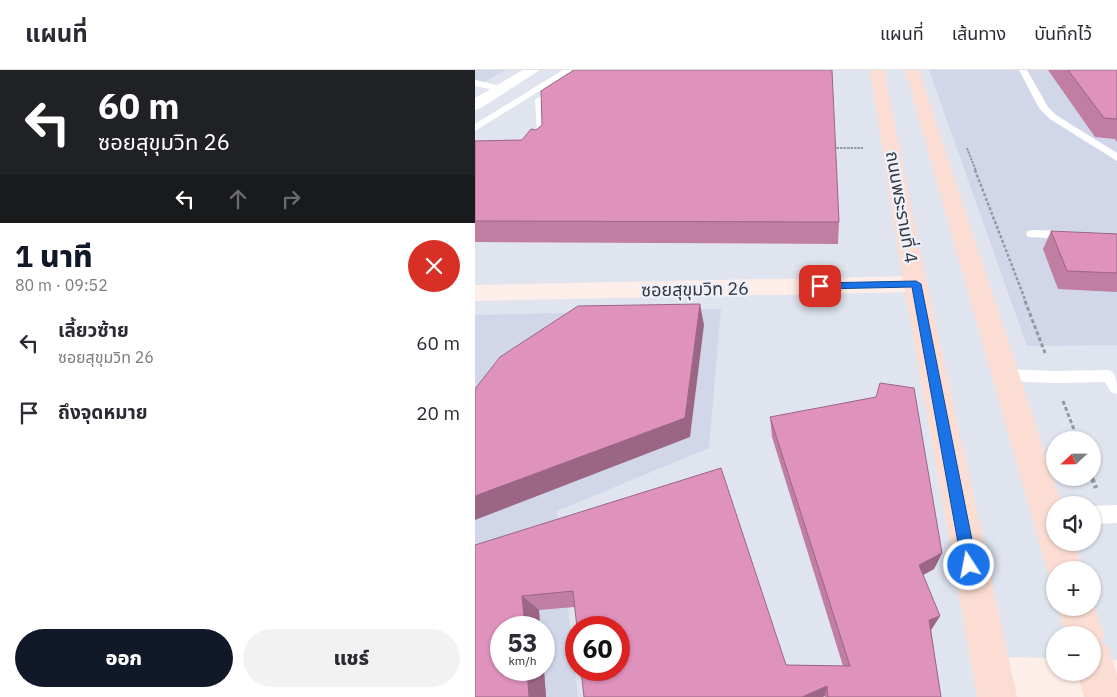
<!DOCTYPE html>
<html lang="th">
<meta charset="utf-8">
<style>
:root{--surface:#fff;--page:#f2f2f3;--text:#2b2b33;--muted:#7c7c81;--line:#e1e1e2;--accent:#111827}
body{margin:0;font-family:"IBM Plex Sans","Noto Sans Thai",sans-serif;background:var(--page);color:var(--text);height:100vh;display:flex;flex-direction:column;font-size:19px;white-space:nowrap}
*{box-sizing:border-box;margin:0}
p{font-size:16px;color:var(--muted)}
.icon{flex:none;width:28px;height:28px;fill:none;stroke:currentColor;stroke-width:2;stroke-linecap:round;stroke-linejoin:round}
.map{position:relative;flex:1;overflow:hidden}
.panel{display:flex;flex-direction:column;background:var(--surface);width:475px}
.panel>*{flex:none}
.guide{background:#202124;color:#fff;overflow:hidden}
.needle{width:32px;rotate:248deg}
.controls{position:absolute;left:571px;top:361px;display:grid;gap:10px}
.controls a{display:grid;place-items:center;width:55px;height:55px;border-radius:50%;background:var(--surface);box-shadow:0 1px 4px #0004;font-size:25px}
.speed{position:absolute;left:15px;top:546px;display:flex;gap:10px;font-size:25px;font-weight:700;text-align:center}
.speed>*{display:grid;place-content:center;width:65px;height:65px;border-radius:50%;background:var(--surface);box-shadow:0 1px 4px #0004;line-height:1}
.speed small{font-size:12px;font-weight:400}
.speed .limit{border:8px solid #d22;background:#fff;color:#111}
.pin{position:absolute;display:grid;place-items:center;width:42px;height:42px;color:#fff;margin:-21px;border-radius:10px;box-shadow:0 2px 8px #0006}
.me{position:absolute;width:55px;margin:-28px;rotate:349deg;stroke-linejoin:round;filter:drop-shadow(0 0 4px #0008)}
.turn{display:flex;align-items:center;gap:18px;height:105px;padding:0 15px;font-size:22px}
.turn .icon{width:65px;height:65px;stroke-width:2.5}
.turn b{display:block;font-size:35px;line-height:42px}
.lanes{display:flex;align-items:center;height:48px;padding:0 15px;background:#0003;justify-content:center;gap:25px;direction:ltr}
.lanes .off{opacity:.35}
.round{display:grid;place-items:center;flex:none;width:52px;height:52px;border-radius:26px;background:var(--page)}
.summary{display:flex;align-items:center;justify-content:space-between;height:85px;padding:0 15px}
h1{font-size:30px;font-weight:800;line-height:38px;color:var(--accent)}
.action{display:flex;gap:10px;margin-top:auto;padding:10px 15px}
.action a{flex:1;height:58px;border-radius:30px;background:var(--accent);color:#fff;font-size:20px;font-weight:800;line-height:58px;text-align:center}
.action a+a{background:var(--page);color:var(--text)}
ul{padding:0;list-style:none}
li{display:flex;align-items:center;gap:15px;height:70px;padding:0 15px}
li div{flex:1}
li b{display:block;font-size:19px}
li em{font-style:normal}
header{display:flex;align-items:center;gap:30px;box-sizing:border-box;height:70px;padding:0 25px;background:var(--surface);border-bottom:1px solid var(--line)}
header strong{font-size:24px}
nav{display:flex;gap:28px;margin-inline-start:auto;font-size:18px}
main{display:flex;flex:1;min-height:0}
.map>svg:first-child{display:block}
.built{fill:#d1d7e9;fill-rule:evenodd}
.lines{fill:none;stroke-linecap:round;stroke-linejoin:round}
.path-far3{stroke:#94989f;stroke-width:2;stroke-dasharray:2.5 1;stroke-linecap:butt}
.path-far2{stroke:#94989f;stroke-width:2.5;stroke-dasharray:3 2;stroke-linecap:butt}
.path-far1{stroke:#94989f;stroke-width:3;stroke-dasharray:4 2.5;stroke-linecap:butt}
.path{stroke:#94989f;stroke-width:4.5;stroke-dasharray:5 3;stroke-linecap:butt}
.lane{fill:#fff;fill-rule:evenodd}
.street{fill:#fff;fill-rule:evenodd}
.secondary{fill:#feeee9;fill-rule:evenodd}
.primary{fill:#fcddd3;fill-rule:evenodd}
.wall{fill:#bf7ea2}
.shaded-wall{fill:#9b6684}
.building{fill:#de92bc;stroke:#9b6684}
.route{fill:#1a73e8;stroke:#114b97}
.labels{text-anchor:middle;dominant-baseline:central;stroke-width:4.5;stroke-linejoin:round;paint-order:stroke}
.street-label{font-size:18px;fill:#35373b;stroke:#edf1fc}
</style>
<header>
<strong>แผนที่</strong>
<nav><a>แผนที่</a><a>เส้นทาง</a><a>บันทึกไว้</a></nav>
</header>
<main>
<section class="panel">
<div class="guide">
<div class="turn"><svg class="icon" aria-label="left" viewBox="0 0 24 24"><path d="M17 20v-9H6M10 6l-5 5 5 5"/></svg><div><b>60 m</b>ซอยสุขุมวิท 26</div></div>
<div class="lanes"><svg class="icon" aria-label="left" viewBox="0 0 24 24"><path d="M17 20v-9H6M10 6l-5 5 5 5"/></svg><svg class="icon off" aria-label="ahead" viewBox="0 0 24 24"><path d="M12 20V5M6 11l6-6 6 6"/></svg><svg class="icon off" aria-label="right" viewBox="0 0 24 24"><path d="M7 20v-9h11M14 6l5 5-5 5"/></svg></div>
</div>
<div class="summary"><div><h1>1 นาที</h1><p>80 m · 09:52</p></div><a class="round" style="background:#d93025;color:#fff"><svg class="icon" aria-label="close" viewBox="0 0 24 24"><path d="M6 6l12 12M18 6L6 18"/></svg></a></div>
<ul>
<li><svg class="icon" aria-label="left" viewBox="0 0 24 24"><path d="M17 20v-9H6M10 6l-5 5 5 5"/></svg><div><b>เลี้ยวซ้าย</b><p>ซอยสุขุมวิท 26</p></div><em>60 m</em></li>
<li><svg class="icon" aria-label="arrive" viewBox="0 0 24 24"><path d="M6 21V4h12l-3 4 3 4H6"/></svg><div><b>ถึงจุดหมาย</b></div><em>20 m</em></li>
</ul>
<div class="action"><a>ออก</a><a>แชร์</a></div>
</section>
<div class="map">
<svg width="642" height="627" viewBox="0 0 642 627">
<rect width="100%" height="100%" fill="#e0e4ef"/>
<path class="built" d="M0 0H31L0 17Z
M454 0H642V275L552 276Z
M246 239 234 378 82 441 103 627H0V245ZM26 558H69V600H26Z"/>
<g class="lines">
<path class="path-far3" d="M358 78H388
M492 78 501 101"/>
<path class="path-far2" d="M500 100 551 232"/>
<path class="path-far1" d="M550 231 570 283
M588 331 603 370"/>
<path class="path" d="M617 408 621 418"/>
<path class="lane" d="M88 0H98L0 61V54Z
M104 0H114L70 31 72 75 67 78 63 77 60 30Z
M544 0H552L573 37 581 45 642 83V91L575 49 564 38Z
M0 10 31 17 32 19 28 22 0 16Z
M557 160 595 161 601 165 595 169 553 167 551 164 553 161Z
M532 299 579 301 634 300C642 303 642 314 642 324L636 322 630 312 579 313 532 311 526 309 524 305 526 301Z
M642 435V453L618 454V436Z"/>
<path class="street" d="M48 0H65L6 38 0 40V28Z"/>
<path class="secondary" d="M441 206 449 209 453 214 449 219 441 222 0 231V215Z
M518 587 580 588V602H618V589L642 590V627H518L504 621 498 607 504 593Z"/>
<path class="primary" d="M395 0H409L444 176 542 627H502L422 176Z
M430 0H444L587 435H580V472H599L608 500H580V513L577 512 572 500Z
M618 533 629 565 626 573 632 576 642 604V627H609L602 602H618V565H591L582 538H618Z"/>
</g>
<path class="wall" d="M573 0H642V72L640 69 620 67Z
M67 55 364 152 363 174 0 172V71L47 70Z
M576 161 642 164V222L583 219 568 179Z
M295 347 467 483 459 499 448 505 465 546 456 560 466 627H350V626L100 537 64 540 71 627H0V475L311 595 368 596 297 367Z"/>
<path class="shaded-wall" d="M225 234 229 255 215 367 0 450V426Z
M467 483 459 499 437 511 444 495Z
M47 526 64 540 65 558H50Z
M465 546 456 560 446 563 454 550Z
M52 600H69L71 627H54Z
M352 616 350 626 348 627H327Z"/>
<path class="building" d="M99 0H357L364 152 0 151V71L47 70 56 59 61 60 67 55 66 21Z
M593 0H642V49L629 48Z
M576 161 642 164V203L592 201Z
M225 234 210 348 0 426V319L25 287 103 236Z
M405 313 439 318 467 483 444 495 465 546 454 550 466 627H353L352 616 327 627H109L106 600H144V558H102L98 521 47 526 50 558H26V600H52L54 627H0V475L246 398 311 595 375 596 295 347 401 327Z"/>
<path class="route" d="M441 211 446 214 502 495 500 500 494 502 489 500 487 495 437 217 345 219 340 216 345 213Z"/>
<g class="labels">
<g class="street-label">
<text transform="translate(427 137) rotate(80)">ถนนพระรามที่ 4</text>
<text transform="translate(220 219) rotate(-1)">ซอยสุขุมวิท 26</text>
</g>
</g>
</svg>
<div class="controls">
<a><svg class="needle" viewBox="-14 -14 28 28"><path d="M0-13l5 13h-10z" fill="#e53935"/><path d="M0 13l5-13h-10z" fill="#7c7c81"/></svg></a>
<a><svg class="icon" aria-label="sound" viewBox="0 0 24 24"><path d="M4 9h4l5-4v14l-5-4H4zM17 9q2 3 0 6"/></svg></a>
<a>+</a>
<a>−</a>
</div>
<div class="speed"><div>53<small>km/h</small></div><div class="limit">60</div></div>
<div class="pin" style="left:345px;top:216px;background:#d93025"><svg class="icon" aria-label="arrive" viewBox="0 0 24 24"><path d="M6 21V4h12l-3 4 3 4H6"/></svg></div>
<svg class="me" style="left:494px;top:495px" viewBox="-20 -20 40 40"><circle r="17" fill="#1a73e8" stroke="#fff" stroke-width="3"/><path d="M0-11L8 9 0 5-8 9z" fill="#fff"/></svg>
</div>
</main>
